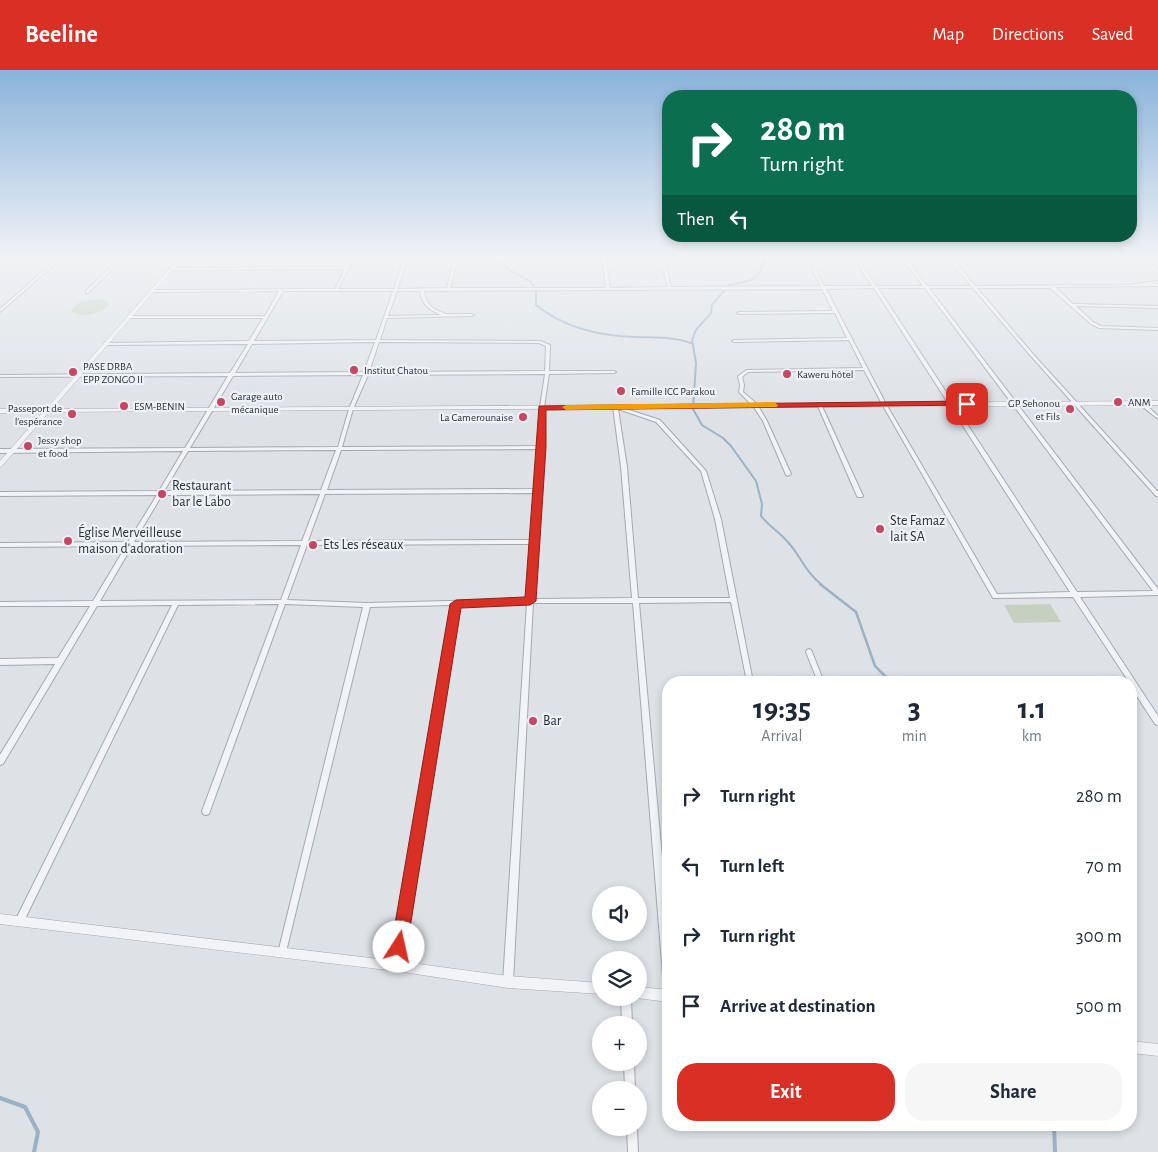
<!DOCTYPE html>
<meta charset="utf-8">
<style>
:root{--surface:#fff;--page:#f6f6f7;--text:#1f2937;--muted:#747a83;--accent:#d93025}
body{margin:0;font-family:"Alegreya Sans",sans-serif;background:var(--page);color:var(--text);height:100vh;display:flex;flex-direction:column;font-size:19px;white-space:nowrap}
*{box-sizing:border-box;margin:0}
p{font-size:16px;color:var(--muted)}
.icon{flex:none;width:28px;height:28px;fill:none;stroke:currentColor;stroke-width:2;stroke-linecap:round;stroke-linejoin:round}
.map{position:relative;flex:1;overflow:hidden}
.sheet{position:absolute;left:662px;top:606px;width:475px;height:455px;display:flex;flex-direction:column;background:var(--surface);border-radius:20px;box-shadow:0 2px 8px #0003}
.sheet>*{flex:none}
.guide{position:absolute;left:662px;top:20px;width:475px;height:152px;border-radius:20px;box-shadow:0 2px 8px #0003;background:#0b6e4f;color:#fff;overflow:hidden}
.controls{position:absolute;left:592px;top:816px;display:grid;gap:10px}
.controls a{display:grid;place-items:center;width:55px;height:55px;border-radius:50%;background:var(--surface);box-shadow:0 2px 8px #0003;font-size:25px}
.pin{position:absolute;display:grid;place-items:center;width:42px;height:42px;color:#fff;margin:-21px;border-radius:10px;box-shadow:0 2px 8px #0006}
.me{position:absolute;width:55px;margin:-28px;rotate:10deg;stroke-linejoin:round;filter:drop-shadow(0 0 4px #0008)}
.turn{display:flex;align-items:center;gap:18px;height:105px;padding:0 15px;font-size:22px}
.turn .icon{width:65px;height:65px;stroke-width:2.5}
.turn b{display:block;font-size:35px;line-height:42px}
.then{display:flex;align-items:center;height:48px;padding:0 15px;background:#0003;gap:10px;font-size:19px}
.eta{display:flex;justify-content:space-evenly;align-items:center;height:85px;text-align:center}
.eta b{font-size:30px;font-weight:700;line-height:35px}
.primary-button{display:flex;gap:10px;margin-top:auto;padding:10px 15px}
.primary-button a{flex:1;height:58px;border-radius:20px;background:var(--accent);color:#fff;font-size:20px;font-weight:700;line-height:58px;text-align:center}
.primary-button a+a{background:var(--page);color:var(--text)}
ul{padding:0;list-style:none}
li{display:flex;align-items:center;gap:15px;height:70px;padding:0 15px}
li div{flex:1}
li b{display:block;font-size:19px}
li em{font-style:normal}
header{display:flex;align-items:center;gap:30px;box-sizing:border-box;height:70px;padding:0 25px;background:var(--accent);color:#fff}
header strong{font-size:24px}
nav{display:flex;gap:28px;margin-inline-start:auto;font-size:18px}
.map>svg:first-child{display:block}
.green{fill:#c5d1c0}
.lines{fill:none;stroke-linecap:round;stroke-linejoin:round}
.stream-far2{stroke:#9ab2c7;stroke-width:2}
.stream-far1{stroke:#9ab2c7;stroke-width:2.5}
.stream{stroke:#9ab2c7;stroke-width:4}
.minor-casing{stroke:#a4a9b1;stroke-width:2}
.tertiary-casing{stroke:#a4a9b1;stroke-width:1}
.minor{fill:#f1f3f6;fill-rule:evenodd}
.tertiary{fill:#f1f3f6;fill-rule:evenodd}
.route{fill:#d93025;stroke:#8d1f18}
.slow{fill:#f59e0b}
.poi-dot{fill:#c94660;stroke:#eef1f5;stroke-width:2}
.labels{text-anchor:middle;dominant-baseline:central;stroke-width:4.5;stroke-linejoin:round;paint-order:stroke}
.far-poi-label{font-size:11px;fill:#28313e;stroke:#eef1f5;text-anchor:start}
.poi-label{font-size:14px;fill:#28313e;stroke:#eef1f5;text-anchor:start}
</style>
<header>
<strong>Beeline</strong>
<nav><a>Map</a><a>Directions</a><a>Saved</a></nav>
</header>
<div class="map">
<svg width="1158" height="1082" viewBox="0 0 1158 1082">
<rect width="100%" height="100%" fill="#dee2e7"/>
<path class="green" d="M101 229 109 232V235C100 244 82 249 71 241L72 239 80 232Z
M1050 534 1061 552 1014 553 1004 535Z"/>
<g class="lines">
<path class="stream-far2" d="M497 188 508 199 531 212 534 217
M764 188 761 200 756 207 748 211 729 215 712 235 711 243 696 260 692 270 696 293 693 339 702 355 723 368 731 376 756 411 762 434 761 446C769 456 779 462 787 471 801 486 805 502 822 515
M536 222V235C563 257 600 266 635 267 655 268 674 266 693 274"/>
<path class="stream-far1" d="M820 514 856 542 875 596 891 612"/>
<path class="stream" d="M0 1028 25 1037 38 1062 34 1082
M1054 1055 1055 1082"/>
<g class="minor-casing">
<path id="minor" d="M58 188H62L0 242V239Z
M120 188H124L88 223H86V221Z
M350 188H354L338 219H394L404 188H408L397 219 447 218 454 188H458L450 218H606L602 188H606L610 218 668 217 660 188H664L671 217 821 216 811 198 813 197 815 198 824 216H872L854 188H858L876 216H923L902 188H906L927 216H971L948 188H952L956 193 1144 192 1145 193 1143 194 958 195 975 216 1127 215 1158 211V213L1150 214H1158V216L1055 217 1073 234 1158 236V238L1076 236 1093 252 1101 256 1158 258V260L1099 258 1091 254 1050 218H977L1032 283 1158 422V427L1156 426 1030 285 973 218H929L1158 519V525L1080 527 1158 646V655L1155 654 1131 617V612H1129L1073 527 993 528 882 334 864 300 748 302 742 307 744 315 743 322 757 334 767 351 791 404 788 406 786 405 763 351 753 336 739 322 740 315 738 306 747 300 863 298 849 270 734 272 732 271 734 270 847 268 835 243 739 244 737 243 739 242 833 241 822 219 424 221C426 234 432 239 444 243L445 244H472L474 245 472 246 387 248 380 270 540 271 550 275 549 301H614L616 302 614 303 549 304 544 337V377L533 529 632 528 621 397 613 337V336H617L660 350 706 401 721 449 753 612H747L731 532 639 533 669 864V923L666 921 664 918 633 533H533L513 912 511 915 508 917 505 915 503 912 527 533 459 535 401 896 399 899 396 901 393 899 391 896 453 535 370 537 285 886 282 887 279 886 278 883 363 537 285 534 210 741 209 744 206 745 203 744 202 741 279 534 178 535 23 853 20 854 17 853 16 850 17 847 172 535 97 536 3 694 0 695V685L55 594 0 595V589L58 588 90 536H0V532L93 531 126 476 0 477V473L128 472 157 425 0 426V422L159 421 183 381 0 383V379L185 378 228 306 0 307V305L230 303 248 274 106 275 104 274 106 273 249 271 263 248H130L128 247 130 246H265L279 221 153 222 151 221 153 220 335 219 345 199 172 200 170 199 171 198 346 197ZM874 218 1070 522 997 524 886 334 826 219ZM878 218H925L1153 521 1077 522ZM283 221H393L376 270 254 271ZM397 221H420C422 234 429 240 441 245L388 246ZM375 272 364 302 235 303 252 274ZM379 272 539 273 546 276 545 301 369 302ZM545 304 540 337V376L342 377 353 339 368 305ZM363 305 349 339 338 377 190 378 233 306ZM618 339 656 352 701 401 715 449 730 528H638L627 397ZM539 379 536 419 327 420 341 380ZM336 380 321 420 164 421 188 381ZM536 423 532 470 308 471 325 424ZM320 424 302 471 134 472 162 425ZM532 474 527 529 367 533 287 530 307 475ZM301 475 281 530 100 531 132 476Z
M1139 332H1143L1158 346V349L1139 334Z
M817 333H819L821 334 863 426 862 427H858L857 426 817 334Z
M809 579 811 580 812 582 824 612H818L806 582 807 580Z
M621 928H631L632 955H622Z
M624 992H634L635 1020H625Z
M627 1058H637L638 1082H628Z"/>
</g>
<g class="tertiary-casing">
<path id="tertiary" d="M179 188H183L52 339 1158 331V335L49 342 2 396 0 397V391L43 342 0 343V339H46Z
M1134 188H1139L1158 200V203Z
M0 844 396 891 508 906 601 913V924L508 918 396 901 0 854Z
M639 917 669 920V932L636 928H639Z
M1131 971 1158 974V986L1131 983Z"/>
</g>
<use href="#minor" class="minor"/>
<use href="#tertiary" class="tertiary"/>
</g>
<linearGradient id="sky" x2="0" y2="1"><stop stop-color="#89b3db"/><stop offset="0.55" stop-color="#f0f2f4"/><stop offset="1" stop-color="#f0f2f4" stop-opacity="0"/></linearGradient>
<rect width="1158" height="340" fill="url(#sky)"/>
<path class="route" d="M967 331 970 332V335L546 340V377L536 531 530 535 461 538 407 877 405 883 399 885 393 883 391 877 450 534 456 530 525 527 539 336Z"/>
<path class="slow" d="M774 332 778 335 777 337 566 340 562 337 566 335Z"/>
<g class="poi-dot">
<circle cx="354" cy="300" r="5"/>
<circle cx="73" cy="302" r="5"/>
<circle cx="787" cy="304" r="5"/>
<circle cx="621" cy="321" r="5"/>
<circle cx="221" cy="332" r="5"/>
<circle cx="1118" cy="332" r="5"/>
<circle cx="124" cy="336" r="5"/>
<circle cx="1070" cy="339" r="5"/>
<circle cx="72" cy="344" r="5"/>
<circle cx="523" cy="347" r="5"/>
<circle cx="28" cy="376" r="5"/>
<circle cx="162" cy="424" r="5"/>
<circle cx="880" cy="459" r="5"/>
<circle cx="68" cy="471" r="5"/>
<circle cx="313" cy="475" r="5"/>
<circle cx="533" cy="651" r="5"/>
</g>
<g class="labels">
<g class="far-poi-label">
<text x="83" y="296">PASE DRBA<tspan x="83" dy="13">EPP ZONGO II</tspan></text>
<text x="364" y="300">Institut Chatou</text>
<text x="797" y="304">Kaweru hôtel</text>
<text x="631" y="321">Famille ICC Parakou</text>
<text x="231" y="326">Garage auto<tspan x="231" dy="13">mécanique</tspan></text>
<text x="1128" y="332">ANM</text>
<text x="1060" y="333" text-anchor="end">GP Sehonou<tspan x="1060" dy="13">et Fils</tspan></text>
<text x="134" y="336">ESM-BENIN</text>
<text x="62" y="338" text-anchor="end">Passeport de<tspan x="62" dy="13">l'espérance</tspan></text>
<text x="513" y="347" text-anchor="end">La Camerounaise</text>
<text x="38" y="370">Jessy shop<tspan x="38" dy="13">et food</tspan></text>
</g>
<g class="poi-label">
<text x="172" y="416">Restaurant<tspan x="172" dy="16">bar le Labo</tspan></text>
<text x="890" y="451">Ste Famaz<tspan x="890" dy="16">lait SA</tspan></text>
<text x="78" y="463">Église Merveilleuse<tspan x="78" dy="16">maison d'adoration</tspan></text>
<text x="323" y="475">Ets Les réseaux</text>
<text x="543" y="651">Bar</text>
</g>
</g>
</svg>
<div class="controls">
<a><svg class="icon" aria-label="sound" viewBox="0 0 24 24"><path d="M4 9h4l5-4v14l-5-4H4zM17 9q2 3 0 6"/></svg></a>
<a><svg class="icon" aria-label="layers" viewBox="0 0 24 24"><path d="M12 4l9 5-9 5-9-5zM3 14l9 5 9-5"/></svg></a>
<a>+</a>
<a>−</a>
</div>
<div class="pin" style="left:967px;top:334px;background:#d93025"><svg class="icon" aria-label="arrive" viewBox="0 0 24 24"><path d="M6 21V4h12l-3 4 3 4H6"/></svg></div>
<svg class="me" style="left:399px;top:877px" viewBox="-20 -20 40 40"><circle r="19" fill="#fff"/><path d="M0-13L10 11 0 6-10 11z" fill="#d93025"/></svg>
<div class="guide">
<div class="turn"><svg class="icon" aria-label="right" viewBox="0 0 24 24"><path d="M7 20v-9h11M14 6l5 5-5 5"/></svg><div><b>280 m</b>Turn right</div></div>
<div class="then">Then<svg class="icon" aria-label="left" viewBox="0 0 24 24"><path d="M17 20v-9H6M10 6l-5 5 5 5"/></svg></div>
</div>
<section class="sheet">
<div class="eta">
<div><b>19:35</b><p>Arrival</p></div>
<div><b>3</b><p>min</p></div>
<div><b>1.1</b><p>km</p></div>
</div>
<ul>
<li><svg class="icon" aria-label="right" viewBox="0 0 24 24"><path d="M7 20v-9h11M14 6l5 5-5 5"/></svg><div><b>Turn right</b></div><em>280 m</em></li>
<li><svg class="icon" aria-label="left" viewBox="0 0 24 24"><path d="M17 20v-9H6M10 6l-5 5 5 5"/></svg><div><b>Turn left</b></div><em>70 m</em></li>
<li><svg class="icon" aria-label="right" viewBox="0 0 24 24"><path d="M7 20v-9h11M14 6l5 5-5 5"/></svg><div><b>Turn right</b></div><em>300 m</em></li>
<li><svg class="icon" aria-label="arrive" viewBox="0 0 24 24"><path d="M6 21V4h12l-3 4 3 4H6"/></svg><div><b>Arrive at destination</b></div><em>500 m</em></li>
</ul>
<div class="primary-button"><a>Exit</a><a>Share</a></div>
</section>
</div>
